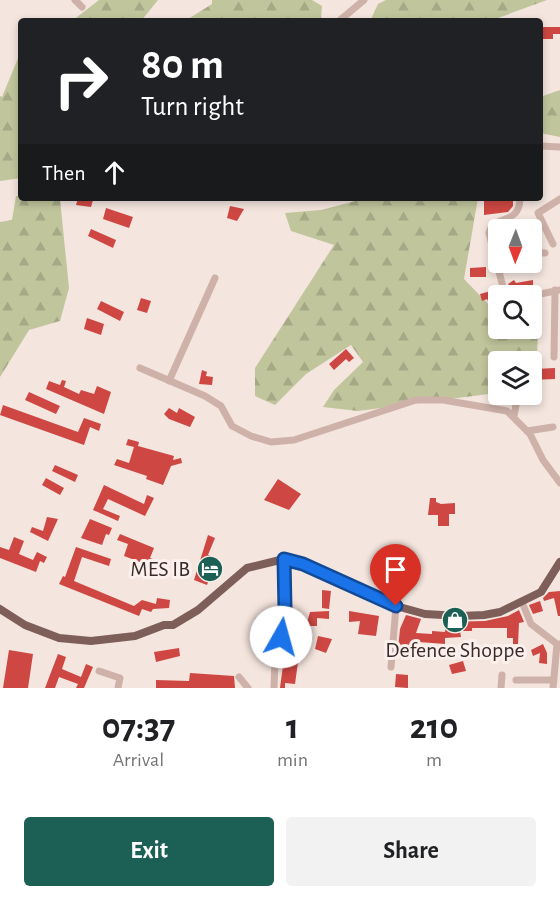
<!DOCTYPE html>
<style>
:root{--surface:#fff;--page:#f2f2f2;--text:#202124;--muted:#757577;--accent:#1b5f55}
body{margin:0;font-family:"Alegreya Sans",sans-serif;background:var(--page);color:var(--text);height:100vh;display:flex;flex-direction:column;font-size:22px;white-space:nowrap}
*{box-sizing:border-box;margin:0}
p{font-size:20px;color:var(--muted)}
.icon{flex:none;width:33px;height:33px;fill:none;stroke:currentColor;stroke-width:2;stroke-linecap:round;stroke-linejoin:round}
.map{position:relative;height:688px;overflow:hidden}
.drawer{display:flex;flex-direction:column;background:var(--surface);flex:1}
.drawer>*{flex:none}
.top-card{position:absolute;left:18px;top:18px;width:525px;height:183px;border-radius:6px;box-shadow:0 3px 9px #0003;background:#202124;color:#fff;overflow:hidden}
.needle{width:39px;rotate:181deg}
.buttons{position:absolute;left:488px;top:219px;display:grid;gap:12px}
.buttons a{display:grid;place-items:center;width:54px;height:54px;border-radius:6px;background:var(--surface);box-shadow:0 3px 9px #0003;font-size:30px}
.pin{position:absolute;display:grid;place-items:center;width:51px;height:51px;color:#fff;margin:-62px -26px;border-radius:50% 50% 50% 0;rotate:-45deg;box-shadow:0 0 6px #0007}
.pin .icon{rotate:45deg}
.me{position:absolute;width:66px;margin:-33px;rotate:7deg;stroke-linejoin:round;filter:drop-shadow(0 0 4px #0008)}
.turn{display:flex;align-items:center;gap:21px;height:126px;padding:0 24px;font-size:27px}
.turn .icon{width:78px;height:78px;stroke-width:2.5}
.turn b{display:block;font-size:42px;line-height:51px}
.then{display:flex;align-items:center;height:57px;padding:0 24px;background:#0003;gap:12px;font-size:22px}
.eta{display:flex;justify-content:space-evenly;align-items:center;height:102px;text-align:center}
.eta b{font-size:36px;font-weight:700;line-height:42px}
.primary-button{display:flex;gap:12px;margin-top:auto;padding:12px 24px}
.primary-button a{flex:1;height:69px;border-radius:6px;background:var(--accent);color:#fff;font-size:24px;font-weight:700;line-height:69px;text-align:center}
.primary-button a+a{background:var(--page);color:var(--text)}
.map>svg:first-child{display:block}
.forest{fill:url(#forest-firs)}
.building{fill:#ce4742}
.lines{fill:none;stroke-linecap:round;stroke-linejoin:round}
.minor{stroke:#ceb2a9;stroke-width:7}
.major{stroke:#7d5e59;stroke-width:8}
.route-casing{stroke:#114b97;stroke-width:15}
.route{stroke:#1a73e8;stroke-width:10}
.labels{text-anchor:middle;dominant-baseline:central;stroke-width:6;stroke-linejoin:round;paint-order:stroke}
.poi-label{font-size:22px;fill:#3a2b29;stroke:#fbf0eb;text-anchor:end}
</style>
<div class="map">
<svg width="560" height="688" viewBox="0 0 560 688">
<defs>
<pattern id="forest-firs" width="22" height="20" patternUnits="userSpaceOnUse" patternTransform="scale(1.5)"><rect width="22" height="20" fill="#c0c59c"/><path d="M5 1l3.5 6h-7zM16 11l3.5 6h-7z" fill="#a6a986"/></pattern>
</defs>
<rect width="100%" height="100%" fill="#f4e5de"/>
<path class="forest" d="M99 0H158L141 21H72Z
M212 0H312L322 6 321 19 185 21 212 4Z
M386 0H547L490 21H370L378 4Z
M21 51V178L0 181V96L2 97Z
M560 90V137L540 133V97Z
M16 196 60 199 69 288 60 321 29 330 0 377V222L12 220Z
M367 198H478L464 279 498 314V328H531V326L538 328 537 359 531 364V362H498L496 393 358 411 323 407 334 390 363 362 351 345 306 374 275 405 255 396V368L334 245 291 231 285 213 321 210Z"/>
<path class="building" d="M540 27H560V34H553V39H540Z
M78 198 93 200 91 207 76 205Z
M513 198V206L508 212 484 215V199Z
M230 206 244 209 237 221 227 218Z
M106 208 133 217 129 228 103 219Z
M91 229 116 240 113 248 88 236Z
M486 267V277H470V268Z
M514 280 516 283 533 280V290L523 293 522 287 513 293 508 284Z
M491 291 493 299 498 296 494 313 487 299 482 301 480 294Z
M141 298 151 301 147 313 137 310Z
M101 301 124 312 120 321 97 309Z
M87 318 104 324 101 335 84 329Z
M346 349 354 358 349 362 346 359 334 370 329 364Z
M555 368V379L531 380V373H537L536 369Z
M202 370 207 372 206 376 213 377 212 385 199 384Z
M62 380 66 381 64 387 79 394 81 390 94 394 97 386 111 392 104 414 46 389 49 381 60 385Z
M29 392 60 406 56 414 25 400Z
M3 405 78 432 84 418 101 424 99 431 90 427 84 445 0 415Z
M169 408 177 413 179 408 195 417 190 427 169 419 164 414Z
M128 439 139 442 138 446 174 456 173 460 181 458 182 463 171 466 163 485 146 479 147 476 114 465 117 459 129 463 134 447 126 445Z
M55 465 78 475 75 482 52 471Z
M46 478 64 488 60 495 42 485Z
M278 479 301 494 289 510 264 500Z
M104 485 144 504 147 495 154 498 145 516 108 499 103 509 120 516 118 521 93 510Z
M430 498H436V502L441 504 455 503V514H449V526H438V515H428Z
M47 517 58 519 48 541 30 532 32 527 43 531Z
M90 519 112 528 109 535 106 534 102 545 81 538Z
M120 534 154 548 150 558 158 561 156 568 124 556 128 544 117 540Z
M208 535 215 538 208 555 217 558 207 585 194 580Z
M14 537 24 541 19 554 33 560 37 552 47 557 44 563 40 561 36 572 0 558V547L9 550Z
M76 547 111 559 109 566 82 557 74 581 134 606 142 600 156 604 157 598 170 600 169 608 153 609 151 612 142 609 139 616 59 584 63 576 65 577Z
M322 590 331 591 329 609 322 608Z
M560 591V616H558L554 598 544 601 543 598 549 592Z
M540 601 543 611 533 614 529 605Z
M519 610 524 622 519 623 518 644H513V638H507V628H472V631H460L461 637 445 638V644L419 642V647H415V650L398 649 400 629 406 615 421 619 416 633 432 634V631L445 632 446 622 485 621 508 616Z
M329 611V619L317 618V626H306L310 612Z
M349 611 379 616 376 636 358 634 360 621 349 622Z
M288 628 300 631V638L293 637 292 654 299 655 295 684 285 683V688H280Z
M318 636 332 639 326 653 315 649Z
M543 644 547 653V664L539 663 540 653 533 656 531 650Z
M179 648 180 656 156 662 154 652Z
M9 650 33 654 28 688H3Z
M58 654 66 657 62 669 81 677 86 664 93 667 84 688H76L78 684 59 677 55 688H45Z
M463 661 466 671 452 674 449 665Z
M190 673 234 676 235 688H156V680L189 681Z
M396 674 408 675V688L395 687Z"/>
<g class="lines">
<path class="minor" d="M75 0 82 7
M339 21 364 0
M540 146 560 147
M553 244 538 213 560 199
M531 253H545
M508 296 504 291 489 233C493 214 520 226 520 198
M531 296 560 290
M554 357 555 290
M140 368 205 396 221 406 232 426 251 436 271 442 294 440 416 400H443L507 411 530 434 543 460 560 483
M169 381 215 278
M514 416 518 394
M527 431 553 427
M522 602 531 624 557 644
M391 667 396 606
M99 671 120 678 118 688
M239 677 248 688
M516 680H554
M274 688 275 660 285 614 284 559
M501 688 502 675
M553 688 557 644H560"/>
<path class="major" d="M0 609 25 625 59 638 91 641 135 636 164 625H173L198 610 247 568 284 559 335 577 396 606 425 614 460 616 484 615 500 612 541 592 560 562"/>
</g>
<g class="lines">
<g class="route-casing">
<path id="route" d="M281 637 285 609 284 559 303 564 396 606"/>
</g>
<use href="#route" class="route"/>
</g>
<defs>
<g id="hotel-disc" transform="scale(1.35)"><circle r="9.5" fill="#1b5f55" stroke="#fbf0eb"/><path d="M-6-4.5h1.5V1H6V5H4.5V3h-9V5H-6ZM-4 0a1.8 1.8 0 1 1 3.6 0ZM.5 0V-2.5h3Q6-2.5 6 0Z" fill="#fff"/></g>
<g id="shop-disc" transform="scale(1.35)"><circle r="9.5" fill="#1b5f55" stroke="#fbf0eb"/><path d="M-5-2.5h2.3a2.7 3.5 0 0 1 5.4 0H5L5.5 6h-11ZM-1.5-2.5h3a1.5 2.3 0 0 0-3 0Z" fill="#fff"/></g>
</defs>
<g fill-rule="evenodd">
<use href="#hotel-disc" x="210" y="569"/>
<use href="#shop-disc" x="455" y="620"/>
</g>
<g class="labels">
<g class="poi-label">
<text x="190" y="569">MES IB</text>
<text x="455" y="650" text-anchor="middle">Defence Shoppe</text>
</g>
</g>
</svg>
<div class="buttons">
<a><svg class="needle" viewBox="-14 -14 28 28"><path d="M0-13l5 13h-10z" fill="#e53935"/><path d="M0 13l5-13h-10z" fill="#757577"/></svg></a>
<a><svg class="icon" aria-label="search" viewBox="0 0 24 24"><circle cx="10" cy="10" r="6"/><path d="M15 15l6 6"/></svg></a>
<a><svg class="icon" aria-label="layers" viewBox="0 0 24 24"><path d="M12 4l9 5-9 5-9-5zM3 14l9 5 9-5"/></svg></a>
</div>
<div class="pin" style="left:396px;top:606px;background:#d93025"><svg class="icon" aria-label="arrive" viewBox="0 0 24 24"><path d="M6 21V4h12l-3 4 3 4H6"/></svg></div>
<svg class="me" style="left:281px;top:637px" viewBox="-20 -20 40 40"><circle r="19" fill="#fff"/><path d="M0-13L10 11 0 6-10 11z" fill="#1a73e8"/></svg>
<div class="top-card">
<div class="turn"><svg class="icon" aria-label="right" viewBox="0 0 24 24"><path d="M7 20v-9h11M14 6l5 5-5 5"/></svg><div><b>80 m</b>Turn right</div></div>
<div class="then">Then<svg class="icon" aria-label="ahead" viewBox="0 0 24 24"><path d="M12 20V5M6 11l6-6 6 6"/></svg></div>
</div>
</div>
<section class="drawer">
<div class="eta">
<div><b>07:37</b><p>Arrival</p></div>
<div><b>1</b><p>min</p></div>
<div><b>210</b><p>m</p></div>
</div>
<div class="primary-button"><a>Exit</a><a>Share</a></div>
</section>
